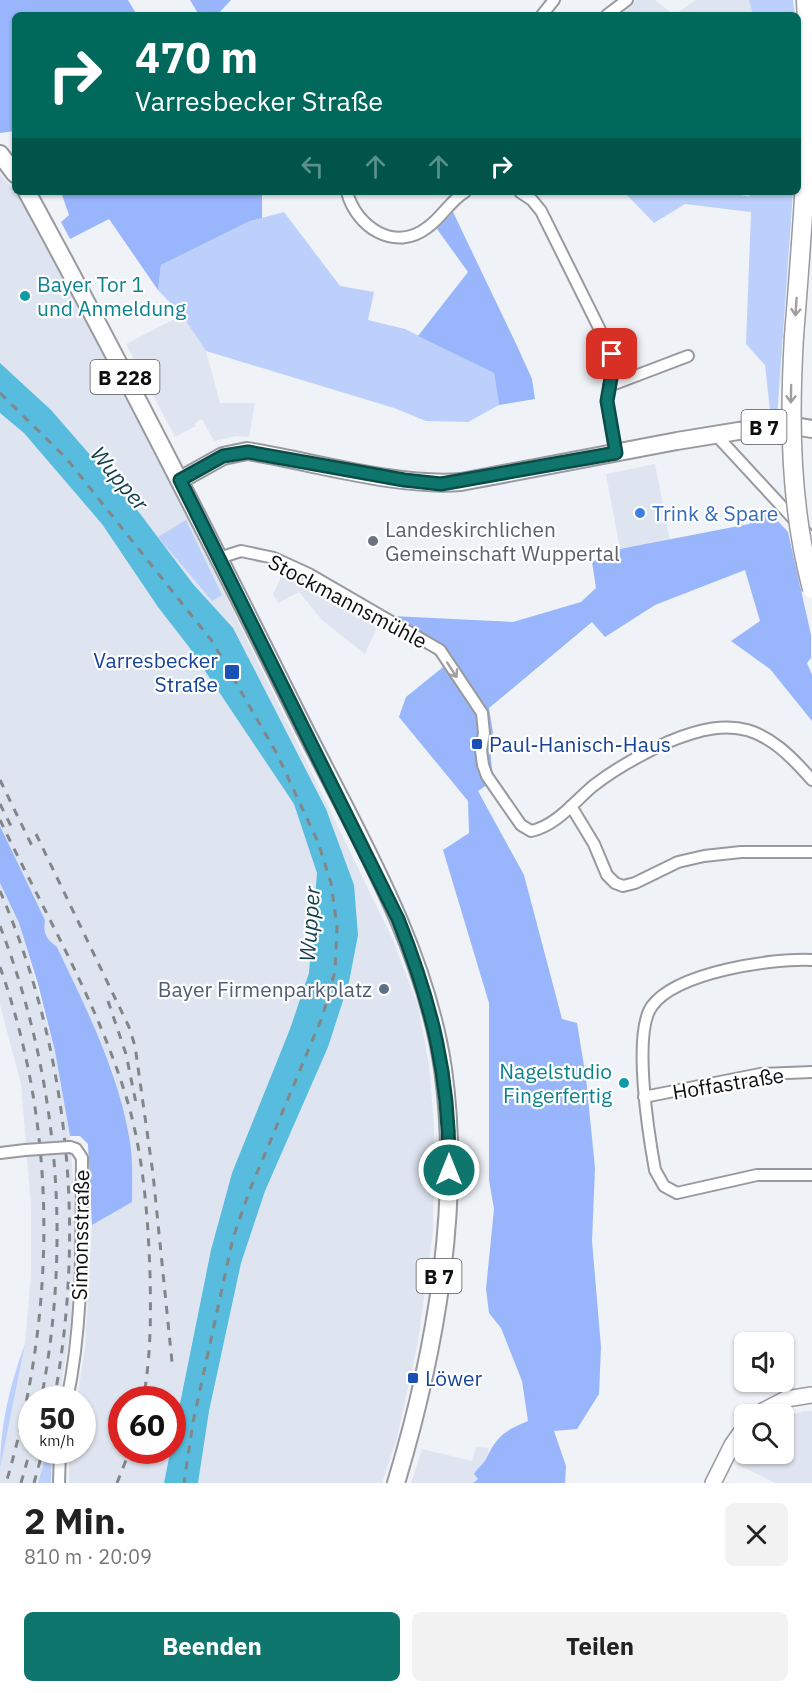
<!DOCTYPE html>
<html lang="de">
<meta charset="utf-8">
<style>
:root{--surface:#fff;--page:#f2f2f2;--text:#222;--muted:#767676;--accent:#0f766e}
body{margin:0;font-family:"IBM Plex Sans",sans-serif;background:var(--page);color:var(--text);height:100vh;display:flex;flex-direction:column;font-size:22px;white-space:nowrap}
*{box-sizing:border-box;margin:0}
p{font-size:20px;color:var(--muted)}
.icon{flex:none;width:33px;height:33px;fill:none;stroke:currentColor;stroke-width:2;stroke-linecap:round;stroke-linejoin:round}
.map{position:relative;height:1483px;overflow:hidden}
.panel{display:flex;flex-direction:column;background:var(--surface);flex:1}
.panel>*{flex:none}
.banner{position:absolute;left:12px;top:12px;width:789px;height:183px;border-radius:9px;box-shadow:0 2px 4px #0004;background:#00695c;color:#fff;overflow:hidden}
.buttons{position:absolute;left:734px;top:1332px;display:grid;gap:12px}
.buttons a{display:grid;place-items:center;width:60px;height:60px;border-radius:9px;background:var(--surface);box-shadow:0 2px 4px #0004;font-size:30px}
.speed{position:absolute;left:18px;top:1386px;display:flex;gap:12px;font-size:30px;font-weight:700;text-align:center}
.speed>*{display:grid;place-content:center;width:78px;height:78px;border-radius:50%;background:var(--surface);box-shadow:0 2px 4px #0004;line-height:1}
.speed small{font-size:15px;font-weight:400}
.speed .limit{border:9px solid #d22;background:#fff;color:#111}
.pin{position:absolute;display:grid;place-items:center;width:51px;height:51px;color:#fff;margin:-26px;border-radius:12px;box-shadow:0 3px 9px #0006}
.me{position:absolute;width:66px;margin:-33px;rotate:0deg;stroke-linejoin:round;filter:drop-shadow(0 0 4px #0008)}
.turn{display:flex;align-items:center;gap:21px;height:126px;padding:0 24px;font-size:27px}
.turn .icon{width:78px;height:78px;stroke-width:2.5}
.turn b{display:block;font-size:42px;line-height:51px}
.lanes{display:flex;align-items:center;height:57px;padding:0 24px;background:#0003;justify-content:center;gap:30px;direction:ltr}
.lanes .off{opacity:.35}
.round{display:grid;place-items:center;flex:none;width:63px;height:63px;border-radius:9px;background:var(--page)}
.summary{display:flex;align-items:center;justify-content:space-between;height:102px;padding:0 24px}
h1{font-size:36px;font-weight:800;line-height:45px}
.button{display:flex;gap:12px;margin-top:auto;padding:12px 24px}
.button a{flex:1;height:69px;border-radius:9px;background:var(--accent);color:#fff;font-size:24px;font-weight:800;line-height:69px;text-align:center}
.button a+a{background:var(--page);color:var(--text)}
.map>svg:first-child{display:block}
.built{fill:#dfe5f0;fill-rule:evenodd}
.green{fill:#bcd0fb}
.forest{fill:#99b6fc}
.water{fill:#57bcde}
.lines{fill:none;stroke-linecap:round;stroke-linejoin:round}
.street-casing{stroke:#989a9f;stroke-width:14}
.secondary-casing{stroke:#989a9f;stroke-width:18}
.primary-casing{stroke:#989a9f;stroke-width:20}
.highway-casing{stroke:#989a9f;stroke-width:21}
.street{stroke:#fff;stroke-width:10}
.secondary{stroke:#fff;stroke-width:15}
.primary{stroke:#fff;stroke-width:16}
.highway{stroke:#fff;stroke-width:18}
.rail{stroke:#838689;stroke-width:3;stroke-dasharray:8 8;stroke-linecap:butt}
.street-bridge-casing{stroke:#989a9f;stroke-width:14;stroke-linecap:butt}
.highway-bridge-casing{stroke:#989a9f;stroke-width:21;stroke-linecap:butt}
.street-bridge{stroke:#fff;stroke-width:10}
.highway-bridge{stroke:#fff;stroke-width:18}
.oneway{stroke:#9f9f9f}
.route-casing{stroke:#0a4d48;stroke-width:15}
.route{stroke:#0f766e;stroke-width:10}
.culture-dot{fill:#0f9aa8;stroke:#fff;stroke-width:2}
.shop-dot{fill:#3f7fe0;stroke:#fff;stroke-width:2}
.worship-dot{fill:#6b7280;stroke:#fff;stroke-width:2}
.transit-dot{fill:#1a4fb4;stroke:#fff;stroke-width:2}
.service-dot{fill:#5c6f8a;stroke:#fff;stroke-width:2}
.labels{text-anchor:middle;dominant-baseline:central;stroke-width:4.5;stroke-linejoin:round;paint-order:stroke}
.shield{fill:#fff;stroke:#565758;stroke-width:1.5}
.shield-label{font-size:20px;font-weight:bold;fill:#0e0f10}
.culture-label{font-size:21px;fill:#0d838f;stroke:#fff;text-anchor:start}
.shop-label{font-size:21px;fill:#366cbe;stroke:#fff;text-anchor:start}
.worship-label{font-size:21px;fill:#5b616d;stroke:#fff;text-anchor:start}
.street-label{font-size:21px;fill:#0e0f10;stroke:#fff}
.transit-label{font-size:21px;fill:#164399;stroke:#fff;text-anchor:start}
.service-label{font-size:21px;fill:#4e5e75;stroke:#fff;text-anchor:end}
.water-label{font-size:22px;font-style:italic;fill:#123f4e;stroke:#fff}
</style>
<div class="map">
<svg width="812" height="1483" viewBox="0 0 812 1483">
<rect width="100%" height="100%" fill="#eff2f7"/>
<path class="built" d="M636 0H655L674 15 696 0H749L753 15H617Z
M0 174 21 199 170 481 393 940 418 1006 429 1064 434 1125 433 1231 418 1342 397 1438 382 1483H69V1451L82 1450V1400L77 1399 85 1347 92 1225 88 1144 130 1143 114 1075 93 1024 57 947 47 940 43 931 45 920 0 826ZM122 1400H172V1450H122Z
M182 315 206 351 220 403H255L249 437 236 436 214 441 202 419 195 423 196 426 175 437 126 344Z
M655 464 670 541 620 549 606 474Z
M284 571 306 581 378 625 365 654 322 620 299 592 278 603 273 594Z
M0 883 19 923 55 1051 70 1136 76 1221 71 1323 59 1399 32 1400V1450L47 1451 38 1483H0V1469L25 1344 31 1275V1205L21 1084 0 1005Z
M804 1411H812V1483H775L737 1464 744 1451V1454H783V1417Z
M476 1447 489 1448 486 1461 476 1470 478 1479 473 1483H411L422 1449 472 1461Z"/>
<path class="green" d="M749 0H793L795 15H753Z
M729 192 749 197 750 192H793L777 418 771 419 765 365 746 344 751 212 685 204 654 223 625 193Z
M284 212 340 286 374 292 368 320 405 329 494 373 499 405 468 422 426 421 394 408 206 351 182 315 158 290 161 265 250 221Z
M186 520 222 595 212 601 158 537Z
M25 1344 0 1469C0 1426 10 1384 25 1344Z
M47 1451H52L51 1483H38Z"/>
<path class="forest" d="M0 0H128L137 15H15V131L0 133Z
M190 0H231L217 15H199Z
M61 192H262V218L250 221 161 265 158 290 109 219 70 239 61 222 69 215Z
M453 212 518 348 532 379 535 399 499 405 494 373 418 336 468 272 437 229Z
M766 508 788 532 811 635V658L807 663 812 675V721L770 669 731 641 760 621 745 570 655 605 605 637 592 622 489 708 493 733 490 747 493 781 478 791 524 875 562 1019 577 1023 586 1078 595 1168 592 1241 601 1347 599 1394 577 1429 554 1431 566 1466 565 1483H473L478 1479 474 1474C477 1468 483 1465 486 1459 497 1436 504 1431 528 1421L522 1381 501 1328 489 1313 486 1289 494 1209 489 1180V1003L443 850 469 833 468 801 399 717 406 697 453 659 439 643 392 616 513 622 581 602 596 588 592 562 620 549 749 524Z
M0 826 45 920C43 934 46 939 57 947 87 1010 119 1073 130 1142 133 1161 132 1183 132 1202L92 1225 88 1144 80 1136H70L55 1051 38 984 19 923 0 883Z"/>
<path class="water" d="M0 363 51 410 132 503 193 584 233 628 326 809 354 885 358 935 349 982 328 1047 265 1191 241 1263 209 1411 198 1483H164L211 1250 232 1173 290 1029 309 973 317 873 294 804 189 647 158 607 102 524 24 433 0 413Z"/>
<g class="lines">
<g class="street-casing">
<path id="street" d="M542 15 554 0
M607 15 627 0
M347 192C356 227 395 253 428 227 442 217 450 201 465 192
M520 192 532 200 541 211 612 354 613 367 607 401 616 453
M609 386 688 356
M716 435 812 539
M219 558 241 551 274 558 309 574 440 650 482 713 484 733 481 750 483 765 487 776 521 825 531 831C556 826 574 802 593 786 616 768 642 754 668 742 736 714 765 726 812 780
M571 806 594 844 607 875 615 883 623 886 635 883 678 862 704 856 741 852H812
M812 960C772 958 677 972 652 1006 632 1033 649 1137 655 1170L664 1186 677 1193 757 1175H812
M644 1097 760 1074 812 1072
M0 1153 25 1150
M67 1400C84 1320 81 1239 82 1158L76 1149 70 1147
M59 1483 60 1450"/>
</g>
<g class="secondary-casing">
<path id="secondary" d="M757 1414 786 1399 812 1395
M713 1483 732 1445 744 1428"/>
</g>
<g class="primary-casing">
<path id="primary" d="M0 154 15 174
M27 192C122 366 212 543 300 720 355 830 425 946 443 1069 462 1204 435 1354 396 1483
M180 480 223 456 247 451C314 462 396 487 461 482L677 441 782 424 812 429"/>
</g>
<g class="highway-casing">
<path id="highway" d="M794 336C803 223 812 113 806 0"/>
</g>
<use href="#street" class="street"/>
<use href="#secondary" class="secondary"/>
<use href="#primary" class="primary"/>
<use href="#highway" class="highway"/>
<path class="rail" d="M0 393 66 458 212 641 277 754 318 842 331 883 337 927 335 971 323 1015 249 1192 233 1238 193 1422 184 1483
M0 780 34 850
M0 804 11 826
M0 820C45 914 102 1010 130 1110 144 1163 148 1219 150 1273 151 1316 151 1357 143 1400
M36 834 129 1027 135 1046 153 1174 172 1362
M0 891C69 1051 86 1230 54 1400
M0 926C58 1076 72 1241 41 1400
M0 967C59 1133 56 1315 6 1483
M108 1001 126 1054 137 1108
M154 1458 156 1450
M21 1483 32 1444
M34 1483 43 1450
M117 1483 130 1450"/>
<g class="street-bridge-casing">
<path id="street-bridge" d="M25 1150 70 1147"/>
</g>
<g class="highway-bridge-casing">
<path id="highway-bridge" d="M794 336C789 421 790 506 812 589"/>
</g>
<use href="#street-bridge" class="street-bridge"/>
<use href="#highway-bridge" class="highway-bridge"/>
</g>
<defs><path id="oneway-shaft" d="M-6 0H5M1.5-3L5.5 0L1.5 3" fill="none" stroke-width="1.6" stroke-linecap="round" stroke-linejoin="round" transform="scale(1.5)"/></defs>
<g class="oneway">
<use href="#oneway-shaft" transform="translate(796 307) rotate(94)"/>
<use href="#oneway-shaft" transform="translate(791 394) rotate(91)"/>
<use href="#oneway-shaft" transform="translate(452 670) rotate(57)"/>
</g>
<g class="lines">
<g class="route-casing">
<path id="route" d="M449 1170C450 1077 432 1005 398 919L180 480 223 456 248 452 404 480 441 484 616 453 607 401 613 367 612 354"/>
</g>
<use href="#route" class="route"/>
</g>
<g class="culture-dot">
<circle cx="25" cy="296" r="6"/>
<circle cx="624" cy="1083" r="6"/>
</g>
<circle class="shop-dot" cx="640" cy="513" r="6"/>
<circle class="worship-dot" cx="373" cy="541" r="6"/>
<g class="transit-dot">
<rect x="224" y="664" width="16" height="16" rx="3"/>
<rect x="471" y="738" width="12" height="12" rx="3"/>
<rect x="407" y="1372" width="12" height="12" rx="3"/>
</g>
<circle class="service-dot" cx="384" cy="989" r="6"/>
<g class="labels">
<g class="shield">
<rect x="90.5" y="360" width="69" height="34" rx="4.5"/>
<rect x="741.5" y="410" width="45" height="34" rx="4.5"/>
<rect x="416.5" y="1259" width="45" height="34" rx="4.5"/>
</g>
<g class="shield-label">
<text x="125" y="377">B 228</text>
<text x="764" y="427">B 7</text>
<text x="439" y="1276">B 7</text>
</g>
<g class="culture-label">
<text x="37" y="284">Bayer Tor 1<tspan x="37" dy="24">und Anmeldung</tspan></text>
<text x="612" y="1071" text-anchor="end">Nagelstudio<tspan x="612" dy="24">Fingerfertig</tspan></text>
</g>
<g class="shop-label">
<text x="652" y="513">Trink &amp; Spare</text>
</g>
<g class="worship-label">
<text x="385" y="529">Landeskirchlichen<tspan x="385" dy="24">Gemeinschaft Wuppertal</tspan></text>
</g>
<g class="street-label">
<text transform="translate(348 601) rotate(28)">Stockmannsmühle</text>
<text transform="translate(728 1083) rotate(-9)">Hoffastraße</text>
<text transform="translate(80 1235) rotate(-89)">Simonsstraße</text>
</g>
<g class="transit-label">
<text x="218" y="660" text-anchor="end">Varresbecker<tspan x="218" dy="24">Straße</tspan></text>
<text x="489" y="744">Paul-Hanisch-Haus</text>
<text x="425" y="1378">Löwer</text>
</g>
<g class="service-label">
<text x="372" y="989">Bayer Firmenparkplatz</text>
</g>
<g class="water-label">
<text transform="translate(120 478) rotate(50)">Wupper</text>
<text transform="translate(309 924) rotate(-86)">Wupper</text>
</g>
</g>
</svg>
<div class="buttons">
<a><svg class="icon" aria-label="sound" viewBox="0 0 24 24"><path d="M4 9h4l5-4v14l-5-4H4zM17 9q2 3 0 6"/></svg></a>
<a><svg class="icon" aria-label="search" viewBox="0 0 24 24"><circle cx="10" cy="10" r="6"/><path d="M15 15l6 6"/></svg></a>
</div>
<div class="speed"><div>50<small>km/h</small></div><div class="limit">60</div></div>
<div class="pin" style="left:612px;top:354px;background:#d93025"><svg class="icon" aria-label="arrive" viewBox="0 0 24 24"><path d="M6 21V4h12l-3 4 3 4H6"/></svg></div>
<svg class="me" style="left:449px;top:1170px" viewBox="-20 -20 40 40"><circle r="17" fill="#0f766e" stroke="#fff" stroke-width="3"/><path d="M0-11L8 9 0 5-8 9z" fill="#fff"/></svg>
<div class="banner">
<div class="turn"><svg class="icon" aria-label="right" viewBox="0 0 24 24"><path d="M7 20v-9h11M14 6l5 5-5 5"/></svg><div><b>470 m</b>Varresbecker Straße</div></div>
<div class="lanes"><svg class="icon off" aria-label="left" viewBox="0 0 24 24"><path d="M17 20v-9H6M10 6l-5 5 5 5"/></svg><svg class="icon off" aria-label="ahead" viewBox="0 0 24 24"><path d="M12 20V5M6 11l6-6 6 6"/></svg><svg class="icon off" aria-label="ahead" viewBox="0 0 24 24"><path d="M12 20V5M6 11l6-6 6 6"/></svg><svg class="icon" aria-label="right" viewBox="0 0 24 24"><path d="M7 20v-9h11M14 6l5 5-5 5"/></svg></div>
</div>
</div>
<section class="panel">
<div class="summary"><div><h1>2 Min.</h1><p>810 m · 20:09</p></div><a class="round"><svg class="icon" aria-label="close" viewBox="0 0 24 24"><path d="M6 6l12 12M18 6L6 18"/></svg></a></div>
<div class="button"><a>Beenden</a><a>Teilen</a></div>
</section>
